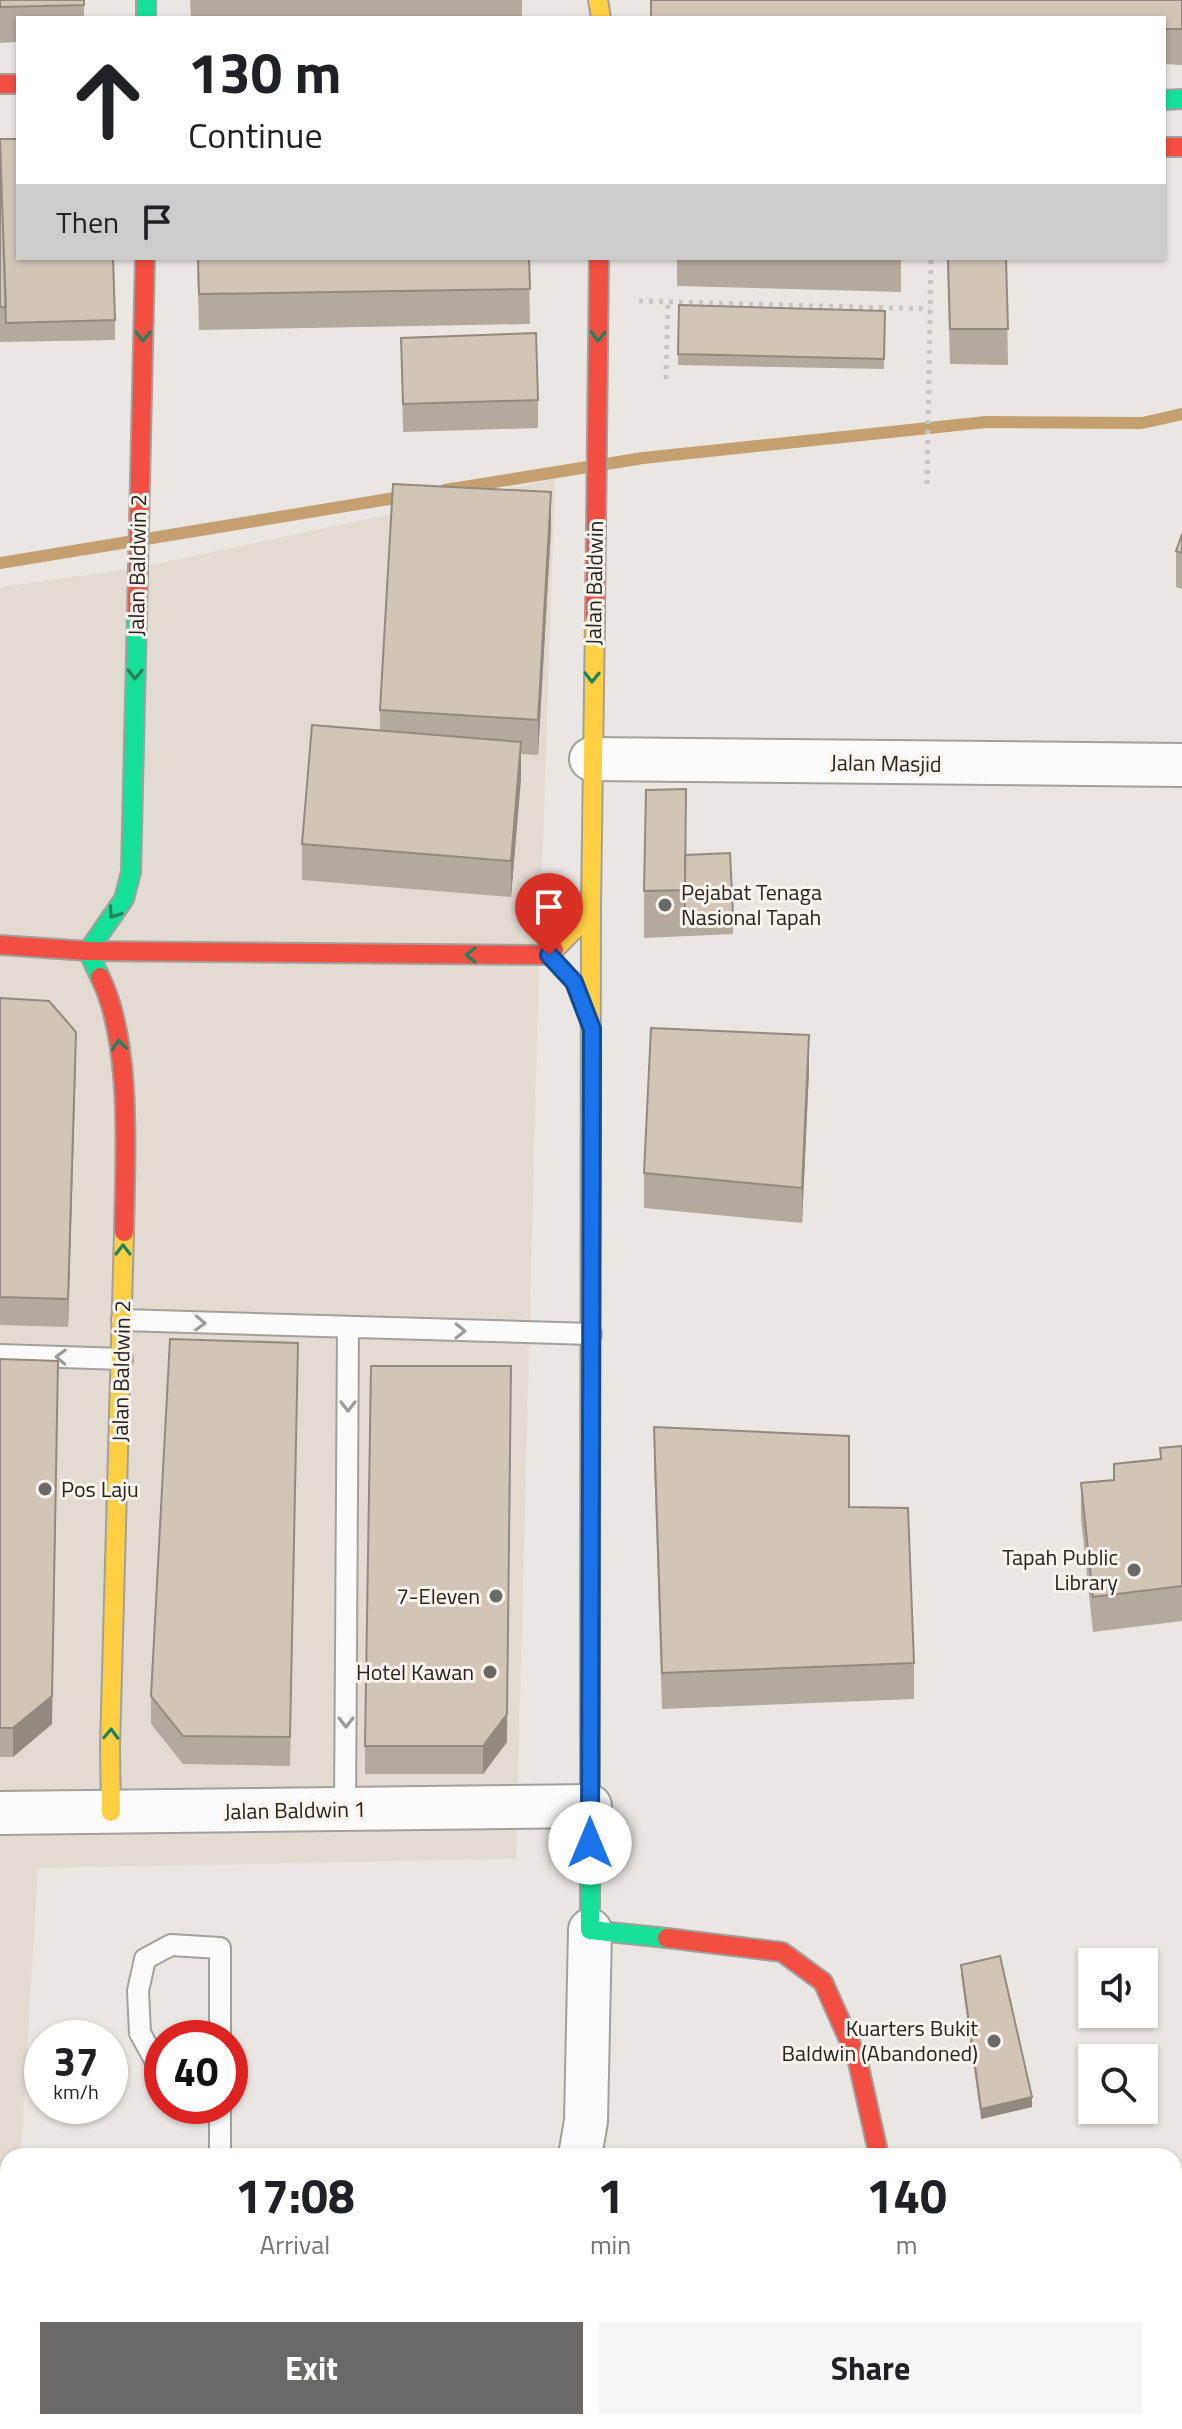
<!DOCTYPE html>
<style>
:root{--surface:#fff;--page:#f6f6f6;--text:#202124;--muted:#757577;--accent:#6b6966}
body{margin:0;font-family:"Titillium Web",sans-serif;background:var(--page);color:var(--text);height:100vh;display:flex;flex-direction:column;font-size:30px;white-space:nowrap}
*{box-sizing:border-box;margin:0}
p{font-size:26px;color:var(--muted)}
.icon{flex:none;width:44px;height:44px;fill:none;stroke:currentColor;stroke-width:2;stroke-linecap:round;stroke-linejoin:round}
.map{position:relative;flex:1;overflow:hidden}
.sheet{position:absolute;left:0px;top:2148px;width:1182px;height:282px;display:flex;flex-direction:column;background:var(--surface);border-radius:24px 24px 0 0;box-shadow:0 2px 6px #0004}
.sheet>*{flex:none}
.banner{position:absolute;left:16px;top:16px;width:1150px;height:244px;border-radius:0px;box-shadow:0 2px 6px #0004;background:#fff;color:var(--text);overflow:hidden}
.fabs{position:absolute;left:1078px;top:1948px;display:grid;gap:16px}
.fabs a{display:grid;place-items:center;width:80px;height:80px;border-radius:0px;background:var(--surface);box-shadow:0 2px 6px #0004;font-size:40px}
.speed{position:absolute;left:24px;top:2020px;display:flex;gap:16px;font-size:40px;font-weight:700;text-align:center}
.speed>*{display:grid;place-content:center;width:104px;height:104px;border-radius:50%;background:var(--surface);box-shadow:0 2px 6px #0004;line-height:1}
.speed small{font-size:20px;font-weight:400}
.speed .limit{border:12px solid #d22;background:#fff;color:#111}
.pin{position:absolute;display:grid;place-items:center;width:68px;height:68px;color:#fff;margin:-82px -34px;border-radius:50% 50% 50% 0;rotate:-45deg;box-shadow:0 0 8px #0007}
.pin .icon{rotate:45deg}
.me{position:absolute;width:88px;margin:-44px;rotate:0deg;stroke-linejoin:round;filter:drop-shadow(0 0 6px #0008)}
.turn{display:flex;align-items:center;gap:28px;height:168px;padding:0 40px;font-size:36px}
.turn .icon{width:104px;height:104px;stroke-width:2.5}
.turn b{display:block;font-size:56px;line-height:68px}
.then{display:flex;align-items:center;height:76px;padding:0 40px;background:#0003;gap:16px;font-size:30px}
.eta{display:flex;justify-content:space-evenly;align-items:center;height:136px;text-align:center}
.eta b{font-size:48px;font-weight:700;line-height:56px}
.cta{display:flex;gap:16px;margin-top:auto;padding:16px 40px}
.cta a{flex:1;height:92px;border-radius:0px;background:var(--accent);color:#fff;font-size:32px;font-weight:700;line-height:92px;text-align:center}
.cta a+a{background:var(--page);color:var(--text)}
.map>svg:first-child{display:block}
.built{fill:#e3dbd2}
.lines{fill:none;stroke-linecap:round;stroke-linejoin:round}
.stream{stroke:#c4a070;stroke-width:12}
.lane-casing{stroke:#a1a09d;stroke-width:24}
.street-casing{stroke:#a1a09d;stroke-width:46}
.fast-casing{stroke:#a1a09d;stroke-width:22}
.slow-casing{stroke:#a1a09d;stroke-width:22}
.jam-casing{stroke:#a1a09d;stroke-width:22}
.path{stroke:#c7c6c5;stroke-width:5;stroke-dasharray:4 6;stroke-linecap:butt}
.lane{stroke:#fcfbfb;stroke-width:20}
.street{stroke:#fcfbfb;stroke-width:42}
.fast{stroke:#16e098;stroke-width:18}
.slow{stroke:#ffcf43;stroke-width:18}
.jam{stroke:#f24e42;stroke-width:18}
.wall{fill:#b4a99d}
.shaded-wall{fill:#928a7f}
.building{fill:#d1c5b6;stroke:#928a7f;stroke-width:2}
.oneway{stroke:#1e825d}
.oneway2{stroke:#9c9b99}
.route-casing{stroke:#114b97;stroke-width:20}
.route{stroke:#1a73e8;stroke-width:14}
.poi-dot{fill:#6b6966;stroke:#faf4ed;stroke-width:3}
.labels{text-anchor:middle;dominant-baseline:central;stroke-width:6;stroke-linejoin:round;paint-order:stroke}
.street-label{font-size:22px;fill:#272522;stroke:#faf4ed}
.poi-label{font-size:22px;fill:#272522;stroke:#faf4ed;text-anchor:end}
</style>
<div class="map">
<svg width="1182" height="2429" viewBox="0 0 1182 2429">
<rect width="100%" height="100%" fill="#eae7e3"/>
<path class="built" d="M555 479 539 961 516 1859 38 1868 21 2156H8V2369L4 2429H0V587L137 568Z"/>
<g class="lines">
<path class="stream" d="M445 490 643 458 986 422 1142 423 1182 414
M0 563 407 496"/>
<g class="lane-casing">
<path id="lane" d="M122 1320 591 1334
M0 1355 122 1359
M345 1810 348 1328
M162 2064 156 2062 140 2033 138 1991 145 1959 171 1945 220 1948V2038
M220 2156V2106
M235 2422 239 2429"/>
</g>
<g class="street-casing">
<path id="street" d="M591 759 1182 765
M0 1813 590 1806
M580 2156 586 2121 590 1930
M322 2429 332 2422"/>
</g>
<g class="fast-casing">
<path id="fast" d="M146 0V18
M1164 100 1182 99
M100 977 88 951 124 899 131 872 137 614
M590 1575V1930L667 1938"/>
</g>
<g class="slow-casing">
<path id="slow" d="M598 0 601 18
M554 950 579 925 591 907 595 616
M590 1575 591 907
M111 1812 110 1747 124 1232"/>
</g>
<g class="jam-casing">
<path id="jam" d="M0 84H18
M1164 147H1182
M137 614 145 258
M595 616 599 258
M0 945 88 951 549 955 554 950
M100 977C133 1044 125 1158 124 1232
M667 1938 782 1952 823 1982 857 2058 879 2156
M1008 2422 1015 2429"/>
</g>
<path class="path" d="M639 301 930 309
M666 379 668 302
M927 484 931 258"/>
<use href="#lane" class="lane"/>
<use href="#street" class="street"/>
<use href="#fast" class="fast"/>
<use href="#slow" class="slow"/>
<use href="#jam" class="jam"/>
</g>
<path class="wall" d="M0 0H84V18H18V42L0 43Z
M190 0H522V18H191Z
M651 0H1182V65L1164 64V18H651Z
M0 139 115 320V340L0 342Z
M197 258H529L530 324 199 330Z
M677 258H901V292L677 286Z
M947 258H1006L1008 365 950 364Z
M885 311 884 369 678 365V354Z
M401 338 538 400V428L403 432Z
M551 528 538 755 521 754V778L511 897 302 880V844L380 730V710Z
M1182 534V589L1176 587V551Z
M686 855 733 914V934L644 938V891Z
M0 998 76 1060 68 1327 0 1325Z
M809 1071 802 1223 644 1208V1173Z
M298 1343 290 1766 183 1764 151 1724V1696Z
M0 1359 52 1724 13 1757H0Z
M654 1427 849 1507 914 1663V1699L662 1709 654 1463Z
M1182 1446V1621L1093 1632 1081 1518V1483L1114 1480 1160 1459Z
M507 1742 483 1774H365V1746Z
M961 1965 1032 2107 981 2119 961 1975Z"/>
<path class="shaded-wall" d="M551 492V528L538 755V720Z
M521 742V778L511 897V861Z
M76 1032V1060L68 1327V1299Z
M809 1035V1071L802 1223V1188Z
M511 1366 507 1742 483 1774V1746Z
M58 1389 52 1724 13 1757V1728Z
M1032 2097V2107L981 2119V2109Z"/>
<path class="building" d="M0 0H84V5L0 7Z
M651 0H1182V29H1164V18L651 17Z
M0 139H18V258H113L115 320 6 323Z
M0 149 6 307H0Z
M198 258H529L530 289 199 294Z
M948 258H1006L1008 329H950Z
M679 305 885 311 884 359 678 354Z
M536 333 538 400 403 404 401 338Z
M393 484 551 492 538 720 380 710Z
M1182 534V553L1176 551Z
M312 725 521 742 511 861 302 844Z
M686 789 685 890 644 891 646 790Z
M730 853 733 914 685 916V855Z
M0 998 49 1001 76 1032 68 1299 0 1297Z
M651 1028 809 1035 802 1188 644 1173Z
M170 1339 298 1343 290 1737 183 1736 151 1696Z
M0 1359 58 1361 52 1696 13 1728H0Z
M371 1366H511L507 1714 483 1746H365Z
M654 1427 849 1436V1507L908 1508 914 1663 662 1673Z
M1182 1446V1586L1093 1597 1081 1483 1114 1480V1464L1161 1459 1160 1448Z
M1000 1956 1032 2097 981 2109 961 1965Z"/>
<defs><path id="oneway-chevron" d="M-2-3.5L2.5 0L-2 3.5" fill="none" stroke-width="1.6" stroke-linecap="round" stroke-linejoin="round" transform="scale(2)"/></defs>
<g class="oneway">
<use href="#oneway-chevron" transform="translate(143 336) rotate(91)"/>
<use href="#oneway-chevron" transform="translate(598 336) rotate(91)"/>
<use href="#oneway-chevron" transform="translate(135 674) rotate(91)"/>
<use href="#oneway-chevron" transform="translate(592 677) rotate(91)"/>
<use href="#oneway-chevron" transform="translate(114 913) rotate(124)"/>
<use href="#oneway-chevron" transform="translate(471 955) rotate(-180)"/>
<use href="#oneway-chevron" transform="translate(119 1045) rotate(-96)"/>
<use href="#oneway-chevron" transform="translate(123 1250) rotate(-90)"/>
<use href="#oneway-chevron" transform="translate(111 1734) rotate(-88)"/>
</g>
<g class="oneway2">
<use href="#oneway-chevron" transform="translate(200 1323) rotate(2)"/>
<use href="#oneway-chevron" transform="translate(460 1331) rotate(1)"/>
<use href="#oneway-chevron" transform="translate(61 1357) rotate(-178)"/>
<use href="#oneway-chevron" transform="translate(348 1406) rotate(90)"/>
<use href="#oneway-chevron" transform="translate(346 1722) rotate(90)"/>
</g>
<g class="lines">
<g class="route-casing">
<path id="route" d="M549 955 574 982 592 1029 590 1843"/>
</g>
<use href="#route" class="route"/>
</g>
<g class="poi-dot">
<circle cx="665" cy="905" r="8"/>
<circle cx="45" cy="1489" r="8"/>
<circle cx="1134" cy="1570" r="8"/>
<circle cx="496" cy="1596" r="8"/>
<circle cx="490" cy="1672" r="8"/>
<circle cx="994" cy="2041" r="8"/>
</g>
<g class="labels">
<g class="street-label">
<text transform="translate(137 565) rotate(-89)">Jalan Baldwin 2</text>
<text transform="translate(594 583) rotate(-89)">Jalan Baldwin</text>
<text transform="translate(886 763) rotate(1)">Jalan Masjid</text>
<text transform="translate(121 1371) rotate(-89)">Jalan Baldwin 2</text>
<text transform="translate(295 1810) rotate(-1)">Jalan Baldwin 1</text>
</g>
<g class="poi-label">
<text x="681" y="892" text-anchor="start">Pejabat Tenaga<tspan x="681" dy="25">Nasional Tapah</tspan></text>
<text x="61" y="1489" text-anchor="start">Pos Laju</text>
<text x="1118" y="1557">Tapah Public<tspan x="1118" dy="25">Library</tspan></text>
<text x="480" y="1596">7-Eleven</text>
<text x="474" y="1672">Hotel Kawan</text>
<text x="978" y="2028">Kuarters Bukit<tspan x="978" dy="25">Baldwin (Abandoned)</tspan></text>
</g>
</g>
</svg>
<div class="fabs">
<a><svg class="icon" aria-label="sound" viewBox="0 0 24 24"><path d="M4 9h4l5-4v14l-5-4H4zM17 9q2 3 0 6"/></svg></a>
<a><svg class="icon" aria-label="search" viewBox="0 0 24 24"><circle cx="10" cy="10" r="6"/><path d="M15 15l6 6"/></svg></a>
</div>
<div class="speed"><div>37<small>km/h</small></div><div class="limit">40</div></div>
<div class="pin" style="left:549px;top:955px;background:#d93025"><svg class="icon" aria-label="arrive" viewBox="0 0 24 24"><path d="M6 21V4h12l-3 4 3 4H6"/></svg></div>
<svg class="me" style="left:590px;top:1843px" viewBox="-20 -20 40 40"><circle r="19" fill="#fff"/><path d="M0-13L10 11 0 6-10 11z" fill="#1a73e8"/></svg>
<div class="banner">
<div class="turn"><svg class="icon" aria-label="ahead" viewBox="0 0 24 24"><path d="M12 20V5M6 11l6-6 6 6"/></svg><div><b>130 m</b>Continue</div></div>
<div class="then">Then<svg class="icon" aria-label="arrive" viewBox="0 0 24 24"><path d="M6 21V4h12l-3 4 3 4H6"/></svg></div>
</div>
<section class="sheet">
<div class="eta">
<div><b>17:08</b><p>Arrival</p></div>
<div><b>1</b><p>min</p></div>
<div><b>140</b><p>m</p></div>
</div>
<div class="cta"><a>Exit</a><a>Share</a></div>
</section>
</div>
